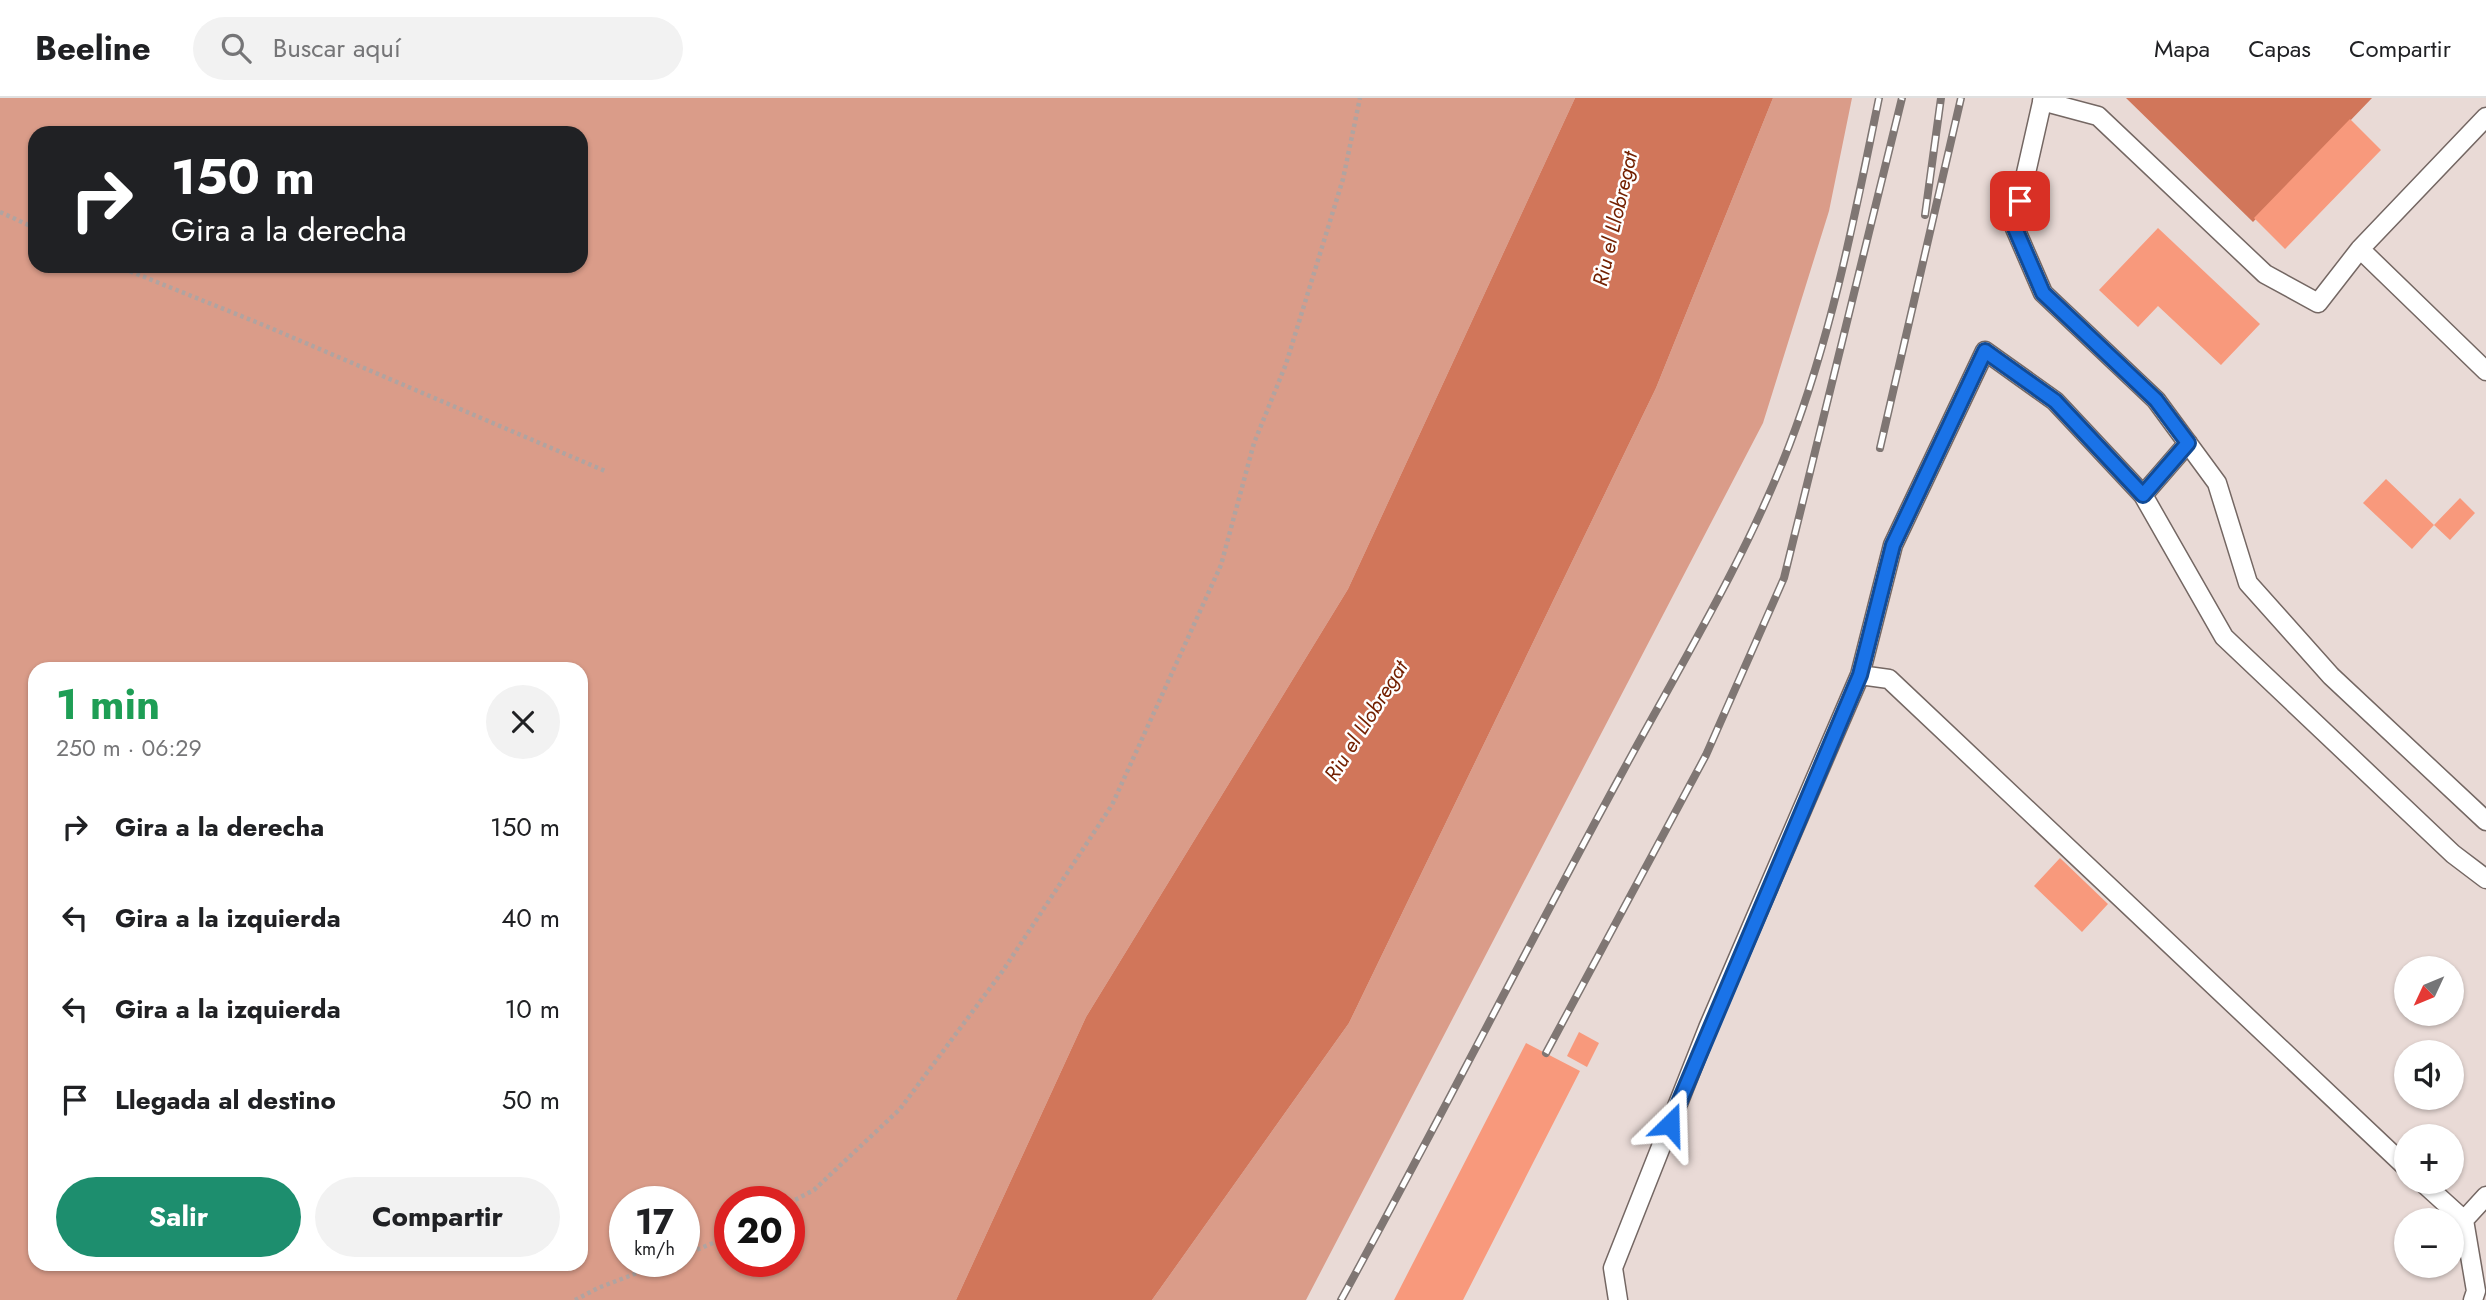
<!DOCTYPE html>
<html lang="es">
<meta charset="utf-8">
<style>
:root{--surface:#fff;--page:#f2f2f2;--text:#202124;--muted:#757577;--line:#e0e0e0;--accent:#1d8e6e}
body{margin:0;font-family:Jost,sans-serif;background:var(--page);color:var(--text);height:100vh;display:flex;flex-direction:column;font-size:26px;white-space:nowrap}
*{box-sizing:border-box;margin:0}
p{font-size:23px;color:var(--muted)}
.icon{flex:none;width:38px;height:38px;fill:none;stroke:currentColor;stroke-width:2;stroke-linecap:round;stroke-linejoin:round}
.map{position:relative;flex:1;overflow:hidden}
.sheet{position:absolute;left:28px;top:564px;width:560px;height:609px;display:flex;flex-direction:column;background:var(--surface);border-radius:21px;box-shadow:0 2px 5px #0004}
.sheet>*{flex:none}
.banner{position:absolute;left:28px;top:28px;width:560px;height:147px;border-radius:21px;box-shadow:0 2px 5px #0004;background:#202124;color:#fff;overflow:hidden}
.needle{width:46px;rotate:226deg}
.buttons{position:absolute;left:2394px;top:858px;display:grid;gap:14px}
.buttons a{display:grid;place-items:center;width:70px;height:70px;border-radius:50%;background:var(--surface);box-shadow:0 2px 5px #0004;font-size:35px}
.speed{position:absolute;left:609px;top:1088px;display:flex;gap:14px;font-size:35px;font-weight:700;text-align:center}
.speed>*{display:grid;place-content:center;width:91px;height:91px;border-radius:50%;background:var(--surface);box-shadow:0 2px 5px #0004;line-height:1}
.speed small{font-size:18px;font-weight:400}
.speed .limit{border:10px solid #d22;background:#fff;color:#111}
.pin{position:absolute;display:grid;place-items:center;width:60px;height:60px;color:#fff;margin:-30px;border-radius:14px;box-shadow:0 4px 10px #0006}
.me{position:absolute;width:77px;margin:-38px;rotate:22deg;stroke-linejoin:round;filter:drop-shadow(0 0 5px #0008)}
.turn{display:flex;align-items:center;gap:24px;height:147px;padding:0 28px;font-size:32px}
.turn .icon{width:91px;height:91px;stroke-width:2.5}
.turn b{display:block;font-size:49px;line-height:60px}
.round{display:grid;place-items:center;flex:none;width:74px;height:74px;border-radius:37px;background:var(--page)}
.headline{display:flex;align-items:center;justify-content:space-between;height:119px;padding:0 28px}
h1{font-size:42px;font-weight:700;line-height:52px;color:#1e9e55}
.action{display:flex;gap:14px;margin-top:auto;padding:14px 28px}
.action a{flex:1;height:80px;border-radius:42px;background:var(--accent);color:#fff;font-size:28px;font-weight:700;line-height:80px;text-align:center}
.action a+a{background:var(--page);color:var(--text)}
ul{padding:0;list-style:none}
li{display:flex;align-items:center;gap:21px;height:91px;padding:0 28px}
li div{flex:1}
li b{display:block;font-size:26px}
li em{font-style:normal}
header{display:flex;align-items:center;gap:42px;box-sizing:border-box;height:98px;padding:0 35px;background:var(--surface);border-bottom:2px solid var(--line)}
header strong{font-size:33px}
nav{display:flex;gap:38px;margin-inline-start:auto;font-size:24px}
.search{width:490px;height:63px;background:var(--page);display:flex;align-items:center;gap:18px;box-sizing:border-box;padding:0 24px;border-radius:38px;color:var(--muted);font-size:26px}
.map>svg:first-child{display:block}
.green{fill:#da9c89;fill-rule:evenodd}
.water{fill:#d1765a}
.building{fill:#f8997c}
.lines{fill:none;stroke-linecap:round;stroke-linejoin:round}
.lane-casing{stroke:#746763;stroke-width:21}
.path{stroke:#b0a4a1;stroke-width:4.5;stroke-dasharray:3.5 3.5;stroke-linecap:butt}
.lane{stroke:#fff;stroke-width:18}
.rail-casing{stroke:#7f7673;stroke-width:8}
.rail{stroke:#fff;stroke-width:5;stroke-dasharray:16;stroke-linecap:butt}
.route-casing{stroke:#114b97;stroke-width:18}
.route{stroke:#1a73e8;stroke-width:12}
.labels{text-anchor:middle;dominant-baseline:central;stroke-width:5;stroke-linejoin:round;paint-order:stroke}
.water-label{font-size:21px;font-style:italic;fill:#732001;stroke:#fff}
</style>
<header>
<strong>Beeline</strong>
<div class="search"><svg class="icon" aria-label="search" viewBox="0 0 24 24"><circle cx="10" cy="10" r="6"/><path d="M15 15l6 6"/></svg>Buscar aquí</div>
<nav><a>Mapa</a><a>Capas</a><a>Compartir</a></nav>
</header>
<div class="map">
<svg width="2486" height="1202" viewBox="0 0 2486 1202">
<rect width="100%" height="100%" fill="#e9dad6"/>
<path class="green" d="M0 0H1575L1348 491 1086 919 956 1202H0ZM35 35H581V168H35ZM35 570H581V1166H35ZM625 1104H684V1164H625ZM730 1104H789V1164H730Z
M1773 0H1852L1829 113 1763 325 1306 1202H1152L1349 925 1656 290Z"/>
<path class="water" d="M1575 0H1773L1656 290 1349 925 1152 1202H956L1086 919 1348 491Z
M2126 0H2372L2253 124Z"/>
<path class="building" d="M2350 21 2381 52 2285 151 2254 120Z
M2158 130 2260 226 2221 267 2158 208 2138 229 2099 192Z
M2386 381 2434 427 2412 451 2363 405Z
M2460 400 2475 415 2450 442 2434 427Z
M2060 760 2108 806 2082 834 2034 788Z
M1579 934 1599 945 1587 969 1567 958Z
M1526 945 1580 973 1463 1202H1394Z"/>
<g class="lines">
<g class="lane-casing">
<path id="lane" d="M2043 0 2014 128 2043 195 2156 302 2217 385 2248 485 2331 578 2486 723
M2042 3 2098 18 2265 176 2318 205 2360 151 2486 19
M2360 151 2486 273
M2143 397 2188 345
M1860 577 1889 581 2406 1069
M2421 1083 2464 1122 2476 1193 2473 1202
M2464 1122 2486 1098
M1618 1202 1613 1170 1708 930 1860 577 1893 447 1985 253 2055 303 2143 397 2224 539 2453 756 2486 781"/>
</g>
<path class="path" d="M0 114 35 130
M117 168 261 226 605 373
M789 1105 814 1092 900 1011 1002 874 1112 707 1221 467 1254 345 1286 266 1343 81 1360 0
M684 1157 730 1138
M575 1202 598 1190 666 1164"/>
<use href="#lane" class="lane"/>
<g class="rail-casing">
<path id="rail" d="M1925 117 1941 0
M1880 350 1961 0
M1546 955 1706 657 1784 480 1902 0
M1341 1202C1437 1027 1527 849 1623 673 1681 566 1745 462 1789 348 1832 236 1855 117 1879 0"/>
</g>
<use href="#rail" class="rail"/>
</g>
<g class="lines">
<g class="route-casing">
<path id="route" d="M1670 1026 1860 577 1893 447 1985 253 2055 303 2143 397 2188 345 2156 302 2043 195 2014 128 2020 103"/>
</g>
<use href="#route" class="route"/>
</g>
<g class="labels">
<g class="water-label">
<text transform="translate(1615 121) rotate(-77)">Riu el Llobregat</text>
<text transform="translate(1366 623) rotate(-58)">Riu el Llobregat</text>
</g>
</g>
</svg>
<div class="buttons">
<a><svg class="needle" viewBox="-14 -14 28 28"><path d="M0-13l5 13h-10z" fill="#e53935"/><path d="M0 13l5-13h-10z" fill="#757577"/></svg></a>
<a><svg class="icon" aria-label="sound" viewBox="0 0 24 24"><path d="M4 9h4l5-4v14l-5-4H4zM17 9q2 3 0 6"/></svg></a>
<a>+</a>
<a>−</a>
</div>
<div class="speed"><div>17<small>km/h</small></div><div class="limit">20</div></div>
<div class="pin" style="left:2020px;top:103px;background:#d93025"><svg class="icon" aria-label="arrive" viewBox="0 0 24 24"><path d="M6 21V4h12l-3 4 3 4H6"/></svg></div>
<svg class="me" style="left:1670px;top:1026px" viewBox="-20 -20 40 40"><path d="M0-17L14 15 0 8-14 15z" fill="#1a73e8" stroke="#fff" stroke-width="4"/></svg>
<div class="banner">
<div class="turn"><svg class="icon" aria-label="right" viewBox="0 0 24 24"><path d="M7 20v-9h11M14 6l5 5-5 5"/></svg><div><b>150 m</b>Gira a la derecha</div></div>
</div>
<section class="sheet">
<div class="headline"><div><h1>1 min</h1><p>250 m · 06:29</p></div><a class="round"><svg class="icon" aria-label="close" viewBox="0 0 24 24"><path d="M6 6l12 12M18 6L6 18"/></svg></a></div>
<ul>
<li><svg class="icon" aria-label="right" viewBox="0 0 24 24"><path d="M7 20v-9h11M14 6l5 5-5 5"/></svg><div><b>Gira a la derecha</b></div><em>150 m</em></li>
<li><svg class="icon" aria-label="left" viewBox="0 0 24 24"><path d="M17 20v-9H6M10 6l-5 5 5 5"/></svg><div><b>Gira a la izquierda</b></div><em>40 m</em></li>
<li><svg class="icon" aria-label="left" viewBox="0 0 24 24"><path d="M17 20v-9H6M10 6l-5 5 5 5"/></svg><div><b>Gira a la izquierda</b></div><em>10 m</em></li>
<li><svg class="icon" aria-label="arrive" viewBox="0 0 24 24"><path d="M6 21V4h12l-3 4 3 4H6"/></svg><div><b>Llegada al destino</b></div><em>50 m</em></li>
</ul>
<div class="action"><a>Salir</a><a>Compartir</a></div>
</section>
</div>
